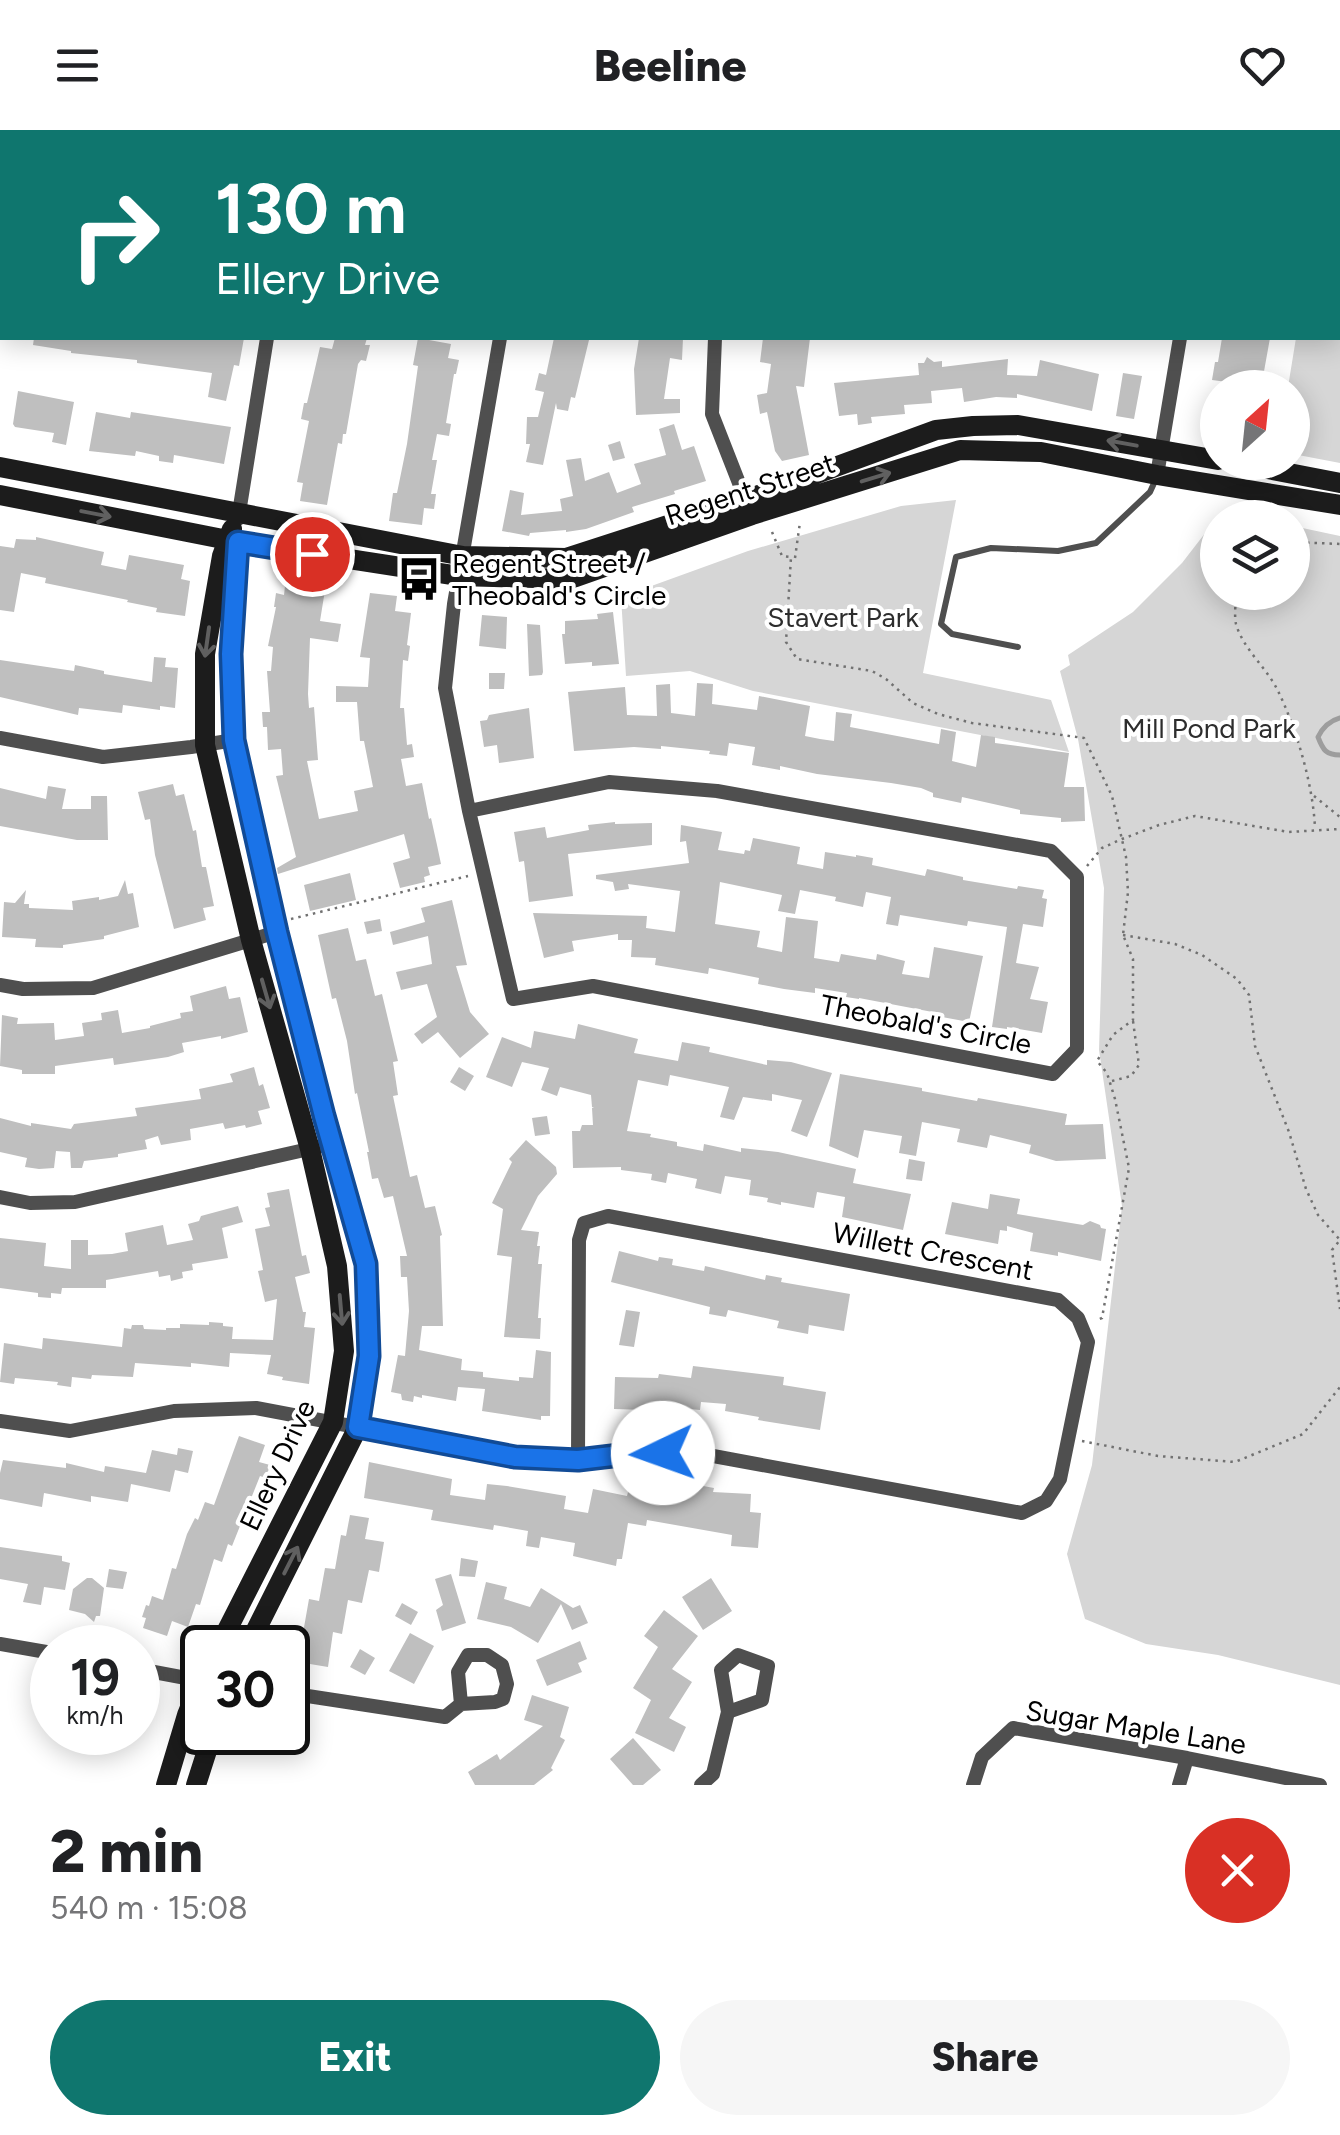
<!DOCTYPE html>
<meta charset="utf-8">
<style>
:root{--surface:#fff;--page:#f6f6f6;--text:#202124;--muted:#757577;--accent:#0f766e}
body{margin:0;font-family:Figtree,sans-serif;background:var(--page);color:var(--text);height:100vh;display:flex;flex-direction:column;font-size:38px;white-space:nowrap}
*{box-sizing:border-box;margin:0}
p{font-size:32px;color:var(--muted)}
.icon{flex:none;width:55px;height:55px;fill:none;stroke:currentColor;stroke-width:2;stroke-linecap:round;stroke-linejoin:round}
.map{position:relative;height:1655px;overflow:hidden}
.side{display:flex;flex-direction:column;background:var(--surface);flex:1}
.side>*{flex:none}
.banner{position:absolute;left:0px;top:0px;width:1340px;height:210px;box-shadow:0 5px 25px #0003;background:#0f766e;color:#fff;overflow:hidden}
.needle{width:65px;rotate:27deg}
.buttons{position:absolute;left:1200px;top:240px;display:grid;gap:20px}
.buttons a{display:grid;place-items:center;width:110px;height:110px;border-radius:50%;background:var(--surface);box-shadow:0 5px 25px #0003;font-size:50px}
.speed{position:absolute;left:30px;top:1495px;display:flex;gap:20px;font-size:50px;font-weight:700;text-align:center}
.speed>*{display:grid;place-content:center;width:130px;height:130px;border-radius:50%;background:var(--surface);box-shadow:0 5px 25px #0003;line-height:1}
.speed small{font-size:25px;font-weight:400}
.speed .limit{border:5px solid #111;border-radius:15px;background:#fff;color:#111}
.pin{position:absolute;display:grid;place-items:center;width:85px;height:85px;color:#fff;margin:-42px;border:5px solid #fff;border-radius:50%;box-shadow:0 2px 10px #0007}
.me{position:absolute;width:110px;margin:-55px;rotate:267deg;stroke-linejoin:round;filter:drop-shadow(0 0 8px #0008)}
.turn{display:flex;align-items:center;gap:35px;height:210px;padding:0 50px;font-size:45px}
.turn .icon{width:130px;height:130px;stroke-width:2.5}
.turn b{display:block;font-size:70px;line-height:85px}
.round{display:grid;place-items:center;flex:none;width:105px;height:105px;border-radius:52px;background:var(--page)}
.headline{display:flex;align-items:center;justify-content:space-between;height:170px;padding:0 50px}
h1{font-size:60px;font-weight:800;line-height:75px}
.action{display:flex;gap:20px;margin-top:auto;padding:20px 50px}
.action a{flex:1;height:115px;border-radius:60px;background:var(--accent);color:#fff;font-size:40px;font-weight:800;line-height:115px;text-align:center}
.action a+a{background:var(--page);color:var(--text)}
header{display:flex;justify-content:space-between;align-items:center;height:130px;padding:0 50px;background:var(--surface);font-size:45px;font-weight:800}
.map>svg:first-child{display:block}
.green{fill:#d6d6d6}
.lines{fill:none;stroke-linecap:round;stroke-linejoin:round}
.stream{stroke:#9d9d9d;stroke-width:5}
.building{fill:#bfbfbf}
.path{stroke:#717171;stroke-width:2.5;stroke-dasharray:2.5 5;stroke-linecap:butt}
.lane{stroke:#4f4f4f;stroke-width:6}
.street{stroke:#4f4f4f;stroke-width:14}
.secondary{stroke:#1c1c1c;stroke-width:20}
.oneway{stroke:#606060}
.route-casing{stroke:#114b97;stroke-width:25}
.route{stroke:#1a73e8;stroke-width:18}
.labels{text-anchor:middle;dominant-baseline:central;stroke-width:8;stroke-linejoin:round;paint-order:stroke}
.street-label{font-size:28px;fill:#000;stroke:#fff}
.poi-label{font-size:28px;fill:#000;stroke:#fff;text-anchor:start}
.park-label{font-size:28px;fill:#2d2d2d;stroke:#fff}
</style>
<header><svg class="icon" aria-label="menu" viewBox="0 0 24 24"><path d="M4 6h16M4 12h16M4 18h16"/></svg>Beeline<svg class="icon" aria-label="heart" viewBox="0 0 24 24"><path d="M12 20l-8-8c-3-5 5-10 8-4 3-6 11-1 8 4z"/></svg></header>
<div class="map">
<svg width="1340" height="1655" viewBox="0 0 1340 1655">
<rect width="100%" height="100%" fill="#fff"/>
<path class="green" d="M1157 0H1340V333L1293 324 1292 258 1288 257 1296 208H1338V2H1171Z
M956 370 923 543 1051 570 1069 622 753 561 690 541 626 546 621 467 748 421 901 376Z
M1216 389H1217L1218 462H1292L1293 396 1340 406V1555L1218 1525 1146 1514 1085 1489 1067 1424 1092 1335 1122 1076 1099 920 1104 758 1078 609 1060 541 1070 535 1068 525 1133 482 1182 433Z"/>
<g class="lines">
<path class="stream" d="M1340 588C1329 591 1323 597 1318 607 1323 620 1326 625 1340 625"/>
</g>
<path class="building" d="M34 208H244L239 236 234 235 226 271 208 267 212 243 137 233V230L71 223V221L33 215Z
M335 208H367L365 215H370L366 231 361 230 358 234 346 304H343L342 314 338 313 327 375 300 371 303 353 297 352 309 291 301 289 304 273H307L320 217 332 219Z
M418 208 451 214 448 228 459 230 456 244H454L446 293 451 294 449 306 437 304 432 330H437L431 364H436L434 379 424 378 422 395 389 391 393 363H397L407 314 418 236 413 235Z
M554 208 589 210 575 268 571 267 568 281 557 279 556 273 543 335 526 332 530 314H526L527 287H538L544 262 535 260 539 243 546 245Z
M639 208H683L682 230 670 228 664 269H680V283L636 285 634 239Z
M763 208H810L804 257 796 256 809 325 782 331 775 321 767 282 760 284 757 265 767 263 771 234 760 232Z
M1222 208H1270L1261 258H1227V252L1212 250 1215 232H1218Z
M927 227 934 232 942 231V237L1008 229 1007 245 1037 246 1040 230 1099 244 1092 281 1017 264V268L996 267 964 272 962 258 931 261 932 273 904 275 905 284 871 287 872 293 858 295 857 284 839 286 834 253 919 245 918 233H924Z
M1123 243 1142 246 1134 289 1116 286Z
M18 261 74 272 66 315 52 312 54 303 15 297 13 294Z
M96 282 130 288 131 282 231 297 224 334 174 325 173 333 159 331V326L136 321 135 326 89 321Z
M674 294 682 320 694 316 706 351 674 361 675 364 632 377 634 382 586 399 566 402V400L530 403 529 406 502 401 510 360 524 363 521 385 562 381 560 369 573 366 566 330 581 328 585 351 609 342 617 363 641 354 634 334 666 325 659 299Z
M620 311 625 328 613 331 608 315Z
M36 407 104 422 101 435 126 440 129 425 184 435 181 449 190 451 185 486 156 482 157 478 127 472 128 470 45 453 46 448 21 443 14 482 0 480V416L14 418 16 409 36 410Z
M286 447 326 454 320 491 341 494 338 512 310 508 308 564 309 578 314 577 318 630 307 631 319 689 358 681 354 661 373 657 364 611H360L357 572H336V556L368 557 370 528 360 527 370 463 397 466 395 481 411 483 407 515 410 516 408 531 403 530 400 578H404L407 615 412 614 414 627 401 629 406 656 422 653 429 689 431 688 437 715 441 734 428 737 430 745 424 747 425 752 400 758 393 733 410 728 404 704 278 744 277 738 296 727 276 646 283 645 281 619 268 620 267 597H263L262 582H270L267 541H271L273 517 268 516 276 477H274L276 463 284 465Z
M613 482 619 534 592 536V532L565 534 562 504H565V491L598 489 597 484Z
M482 485 507 487 506 519 479 516Z
M527 494 540 495 543 542 542 545 529 546Z
M154 527 166 528 165 537 178 538 175 578 160 576V580L123 575 122 583 79 578 78 585 0 567V530L74 541 75 535 104 541V544L152 552Z
M489 543H505L504 559H489Z
M697 553 713 554 712 574 757 580 759 566 810 576 805 606 820 609 834 611 836 582 852 584 850 597 939 614 941 599 956 602 952 631 976 637 981 605 995 607V613L1069 623 1064 657H1084L1085 691 1061 692V688L1020 684V680L962 667 961 673 933 667V663L921 658 891 653 817 644 780 636V640L752 635 755 617 729 613 727 626 709 624 710 621 661 616V619L634 617 574 621 568 562 625 557 627 585 657 586 656 555 670 554 671 583 695 586Z
M529 578 534 628 499 633 497 615 484 617 480 591 487 590 489 585Z
M173 654 176 666 184 664 193 701 196 700 202 737H206L214 776 203 778 206 790 174 799 155 725 150 689 145 690 138 662Z
M48 656 66 659 62 679H91V666H107L108 710H77L0 696V658L46 669Z
M615 692V694L652 693V715L568 724 573 766 529 772 524 731 519 732 514 702 545 697 547 708 589 700 588 695Z
M681 695 722 702 718 720 744 724 745 720 750 721 753 708 800 717 797 734 823 739 825 722 856 727V725L873 728 872 735 925 746 927 739 963 747V750L1017 759 1018 756 1044 760 1042 768 1047 769 1043 797 1023 794 1016 833 1039 837 1030 869 1048 872 1042 903 1007 897V899L992 897 1007 797 968 791 967 796 900 785 898 796 886 794 891 767 866 762 863 777 835 771 836 767 800 760 795 784 778 781 782 765 720 752 715 794 760 801 757 817 782 822 786 787 818 791 814 828 839 832 841 824 876 830 877 824 905 831 902 844 929 848 934 817 983 826 969 892 942 887 943 884 859 868V869L846 867 847 863 815 858V863L784 859 758 854 759 848 709 838 708 844 655 835 656 828 631 827 632 810H618V804L572 811 574 821 544 828 533 783 647 786 646 798 675 802 680 761 628 754 629 759 615 761 613 752 596 749V745L689 733 686 711 680 712Z
M350 743 356 770 310 781 304 755Z
M125 750 128 764 133 763 139 797 104 806V809L63 815V818L35 817 36 809 2 807 4 772 15 773 26 760 24 774H29V778L73 780 72 771 99 767V770L118 766Z
M452 770 467 835 456 836 470 882 489 904 460 928 438 902 422 914 414 904 437 887 427 854 401 860 396 842 432 834 428 806 393 815 390 802 425 792 421 778Z
M380 789 382 801 367 804 364 792Z
M348 798 356 831 366 829 375 866 382 864 398 931 393 932 398 965 393 966 410 1047 417 1045 425 1078 435 1076 442 1105 440 1106 443 1196H422L419 1220 462 1229 461 1240 483 1242V1247L519 1251V1247L533 1248 536 1220 551 1222 550 1286H541V1290L482 1281 485 1259 458 1257 456 1271 422 1265V1268L414 1266 413 1272 402 1270 401 1264 391 1262 398 1225 405 1226 409 1181 407 1147H401L400 1126H407L393 1066 384 1068 378 1048 372 1049 367 1022H369L357 963 355 964 347 911 336 868 332 869 318 805Z
M226 856 229 869 240 867 248 902 221 909V906L182 913 184 922 168 927 114 935 113 928 55 936V944H22V940L0 936 2 885 18 888 17 894 54 893 55 910 84 906 82 893 102 890 101 883 118 880 122 903 150 898V896L181 888 180 883 193 881 190 866Z
M578 894 638 909 634 923 678 931 682 912 710 917 709 922 767 935V930L791 932 832 943 807 1007 791 1001 802 970 772 964V971L743 967 734 990 720 987 729 957 670 945 668 956 638 950 627 1001 651 1004 650 1007 677 1012V1016L703 1021 704 1014 741 1022V1018L778 1022 856 1039 853 1053 911 1064 903 1100 842 1087 845 1067 817 1062 814 1078 781 1072V1075L767 1072 768 1068 749 1065 751 1050 725 1046 721 1064 695 1058 697 1049 668 1043 666 1053 651 1050 652 1044 621 1040V1037L573 1038 572 1001H580L582 995H593L592 978H594L592 977 591 965 560 957 557 966 541 960 549 938 522 932 512 957 486 947 502 907 531 918 534 901 575 909Z
M254 937 259 956 263 954 270 978 258 981 262 994 246 998 245 995 225 999 223 993 190 999 191 1010 161 1015 158 1006 145 1010 147 1019 118 1024V1027L84 1031 82 1038H71L70 1022 56 1021 54 1038 39 1039 25 1037 27 1028 0 1022V988L31 996V993L71 999 74 994 137 986 135 978 201 969 199 959 233 952 230 944Z
M459 937 474 946 465 961 450 952Z
M840 944 922 958V961L977 971 978 968 1067 984 1065 995 1103 994 1106 1029 1056 1031 1029 1023 1031 1015 990 1005 987 1018 957 1012 960 999 922 992 916 1026 899 1023 902 1006 864 1000 858 1028 829 1016Z
M547 986 550 1004 535 1006 532 988Z
M526 1010 556 1037 557 1044 538 1066 521 1100 539 1102 537 1116H540L538 1134H542L538 1188H541L540 1209 504 1207 512 1127 497 1125 503 1079 492 1073 512 1032 509 1029Z
M909 1029 925 1032 922 1051 906 1049Z
M289 1059 302 1126 306 1125 310 1143 295 1147 303 1182H306L304 1197 315 1198 309 1254 282 1250 283 1247 267 1244 271 1225 230 1223 229 1237 191 1233V1237L135 1233 133 1247 92 1245 91 1249 72 1247 71 1257 57 1255 58 1252 15 1248 14 1254 0 1252 4 1213 42 1219 43 1208 122 1217 124 1198 131 1199 132 1195H143L144 1199 166 1200V1198H180V1194L209 1195V1192L223 1193V1196L233 1197 232 1209 273 1210 277 1169 265 1172 258 1141 263 1140 255 1099 270 1096 265 1078 270 1077 267 1063Z
M990 1064 1020 1069 1017 1084 1083 1095 1090 1091 1100 1095 1101 1098 1106 1099 1101 1131 1058 1122V1126L1030 1121 1033 1103 1007 1096V1101L1000 1100 998 1114 945 1104 952 1072 988 1079Z
M238 1076 243 1092 222 1098 228 1128 192 1134 193 1140 182 1142 183 1148 171 1151 170 1145 159 1147 158 1141 106 1150V1158H62L61 1164 51 1163V1168L38 1167V1163L0 1158V1108L46 1113 44 1136 71 1139V1110H88V1125L112 1124 128 1121 125 1103 163 1095 167 1115 193 1110 188 1094 199 1091 201 1086Z
M619 1121 658 1131 659 1127 673 1129 672 1135 704 1141 705 1136 765 1150 766 1145 782 1148 781 1152 850 1164 844 1201 809 1195 808 1204 777 1198 779 1191 728 1180 726 1187 709 1184 710 1177 611 1152Z
M626 1180 640 1182 634 1217 619 1215Z
M693 1236 784 1247 783 1255 826 1262 820 1300 758 1290 759 1287 725 1281 726 1274 701 1272 700 1280 680 1278V1281L614 1279 615 1247 658 1248 659 1244 691 1248Z
M239 1306 265 1315 259 1332 270 1335 266 1348 260 1346 232 1416 228 1414 222 1432 214 1429 200 1475 196 1474 188 1497 172 1491 167 1506 143 1498 146 1488 142 1487 146 1475 149 1476 152 1466 163 1470 172 1438 176 1439 187 1404 195 1388 198 1390 205 1372 214 1375Z
M178 1318 193 1321 188 1343 175 1340 170 1362 131 1354 128 1372 91 1366V1372L44 1363 42 1377 0 1369V1343L3 1330 66 1338V1333L104 1342 105 1336 146 1343 152 1320 177 1325Z
M369 1332 452 1349 450 1365 485 1370 487 1354 507 1356 566 1366 564 1379 588 1383 593 1359 627 1366 630 1354 662 1359 663 1355 697 1360 698 1355 714 1358 713 1362 751 1364 750 1382 761 1383 758 1418 731 1416 732 1405 647 1390 646 1396 628 1393 622 1429H617L616 1436 573 1426 575 1413 541 1407 539 1418 526 1416 528 1401 494 1395 493 1400 431 1390 433 1380 364 1368Z
M350 1385 369 1388 365 1409 384 1412 379 1442 369 1440 362 1473 348 1470 342 1504 333 1502 328 1537 298 1532 300 1519 288 1517 290 1501 303 1503 309 1469 319 1471 325 1438 335 1439 341 1405 346 1406Z
M0 1417 62 1426V1431L70 1433 65 1460 44 1457 41 1475 23 1472 28 1454 0 1449Z
M461 1428 478 1431 475 1447 459 1446Z
M109 1439 127 1442 123 1459 106 1457Z
M451 1444 466 1493 442 1501 436 1480 443 1475 435 1449Z
M87 1448H92L104 1458 100 1486H96L94 1492 85 1484 69 1480 73 1459Z
M711 1448 732 1481 703 1500 682 1467Z
M486 1452 507 1457 504 1469 530 1477 541 1458 573 1478 580 1475 588 1493 572 1500 561 1474 538 1513 511 1497 477 1489Z
M402 1473 418 1482 411 1495 395 1486Z
M664 1480 698 1506 672 1539 692 1552 669 1588 686 1597 674 1622 635 1603 651 1570 633 1558 658 1517 644 1506Z
M410 1503 434 1516 414 1554 389 1541Z
M580 1511 587 1529 578 1533 582 1542 547 1556 536 1530Z
M360 1519 375 1528 365 1545 350 1537Z
M532 1565 569 1577 560 1607 565 1610 551 1638 553 1640 534 1655H475L468 1642 497 1624 500 1630 543 1596 524 1590Z
M633 1608 661 1640 643 1655H633L610 1629Z"/>
<g class="lines">
<path class="path" d="M1338 0 1340 7
M1338 101 1340 96
M1338 164 1340 176
M772 402 782 426 791 427 786 512 797 529 872 541 886 549 913 573 938 584 972 593 1084 608 1112 666 1126 727 1128 762 1123 805 1133 829V890L1113 905 1097 931 1107 943 1115 969 1129 1038 1102 1188 1097 1190
M1292 412 1340 414
M795 428 800 392
M1236 462C1236 472 1234 485 1236 494 1243 519 1267 538 1278 561 1297 600 1313 655 1315 698
M1314 666 1340 687
M1087 736 1102 718 1122 709 1159 695 1195 686 1289 702 1340 699
M291 789 468 746
M1123 805 1175 814 1202 825 1237 849 1249 865 1255 916 1289 1002 1306 1059 1318 1085 1340 1110 1332 1120 1340 1179
M1112 951 1131 946 1139 935 1133 891
M1082 1311 1158 1326 1235 1332 1303 1304 1340 1257"/>
<path class="lane" d="M1018 517 952 504 941 494 956 427 991 418 1058 421 1096 413 1150 362 1155 351"/>
<path class="street" d="M535 2 536 0
M0 116H2
M715 208 712 284 748 376
M1157 345 1180 208
M238 389 267 208
M0 608 103 627 191 617 234 610
M469 681 609 652 717 661 1051 721 1077 747V919L1053 944 593 856 513 869 469 681 445 558 454 474 500 208
M0 855 23 859 93 858 277 802
M0 1067 30 1073 75 1072 331 1014
M0 1291 70 1301 174 1281 256 1278 515 1327 578 1330 629 1323H697L1022 1383 1046 1371 1060 1349 1088 1212 1078 1188 1058 1170 608 1086 584 1093 579 1110 578 1330
M0 1514 52 1523
M138 1539 202 1551
M288 1563 445 1587 461 1574 495 1572 503 1569 507 1554 502 1535 487 1525H468L458 1542 461 1574
M701 1655 713 1644 728 1582 721 1540 738 1525 768 1536 762 1570 728 1582
M973 1655 982 1627 1013 1598 1187 1628 1320 1655
M1179 1655 1187 1628"/>
<path class="secondary" d="M1231 332 1340 353
M0 337 463 426 566 428 745 370 936 300 973 296 1018 295 1218 330
M0 365 238 412 459 446 570 449 752 385 960 320 1041 322 1157 345 1340 375
M238 412 231 525 234 610 277 802 331 1014 366 1134 369 1227 358 1297 247 1518
M218 1518 333 1292 344 1221 337 1136 310 1019 251 810 205 615V524L222 426 232 399
M166 1655 187 1585 202 1548
M196 1655 213 1602"/>
</g>
<defs><path id="oneway-shaft" d="M-6 0H5M1.5-3L5.5 0L1.5 3" fill="none" stroke-width="1.6" stroke-linecap="round" stroke-linejoin="round" transform="scale(2.5)"/></defs>
<g class="oneway">
<use href="#oneway-shaft" transform="translate(1122 313) rotate(-170)"/>
<use href="#oneway-shaft" transform="translate(876 347) rotate(-17)"/>
<use href="#oneway-shaft" transform="translate(96 384) rotate(11)"/>
<use href="#oneway-shaft" transform="translate(207 512) rotate(98)"/>
<use href="#oneway-shaft" transform="translate(266 864) rotate(74)"/>
<use href="#oneway-shaft" transform="translate(341 1180) rotate(85)"/>
<use href="#oneway-shaft" transform="translate(291 1430) rotate(-63)"/>
</g>
<g class="lines">
<g class="route-casing">
<path id="route" d="M312 424 238 412 231 524 234 610 277 802 324 986 366 1134 369 1226 358 1297 515 1327 578 1330 629 1324 663 1323"/>
</g>
<use href="#route" class="route"/>
</g>
<defs>
<g id="bus-bare" transform="scale(3.45)"><path d="M-5-6H5V4H4V6H2V4H-2V6H-4V4H-5ZM-3.5-4V0h7V-4ZM-3.5 1.2v1.5H-2V1.2ZM2 1.2v1.5H3.5V1.2Z" fill="#000" stroke="#fff" stroke-width="2.5" paint-order="stroke"/></g>
</defs>
<g fill-rule="evenodd">
<use href="#bus-bare" x="419" y="449"/>
</g>
<g class="labels">
<g class="street-label">
<text transform="translate(750 359) rotate(-18)">Regent Street</text>
<text transform="translate(926 894) rotate(11)">Theobald's Circle</text>
<text transform="translate(933 1121) rotate(11)">Willett Crescent</text>
<text transform="translate(277 1335) rotate(-65)">Ellery Drive</text>
<text transform="translate(1136 1597) rotate(9)">Sugar Maple Lane</text>
</g>
<g class="poi-label">
<text x="452" y="433">Regent Street /<tspan x="452" dy="32">Theobald's Circle</tspan></text>
</g>
<g class="park-label">
<text x="843" y="487">Stavert Park</text>
<text x="1209" y="598">Mill Pond Park</text>
</g>
</g>
</svg>
<div class="buttons">
<a><svg class="needle" viewBox="-14 -14 28 28"><path d="M0-13l5 13h-10z" fill="#e53935"/><path d="M0 13l5-13h-10z" fill="#757577"/></svg></a>
<a><svg class="icon" aria-label="layers" viewBox="0 0 24 24"><path d="M12 4l9 5-9 5-9-5zM3 14l9 5 9-5"/></svg></a>
</div>
<div class="speed"><div>19<small>km/h</small></div><div class="limit">30</div></div>
<div class="pin" style="left:312px;top:424px;background:#d93025"><svg class="icon" aria-label="arrive" viewBox="0 0 24 24"><path d="M6 21V4h12l-3 4 3 4H6"/></svg></div>
<svg class="me" style="left:663px;top:1323px" viewBox="-20 -20 40 40"><circle r="19" fill="#fff"/><path d="M0-13L10 11 0 6-10 11z" fill="#1a73e8"/></svg>
<div class="banner">
<div class="turn"><svg class="icon" aria-label="right" viewBox="0 0 24 24"><path d="M7 20v-9h11M14 6l5 5-5 5"/></svg><div><b>130 m</b>Ellery Drive</div></div>
</div>
</div>
<section class="side">
<div class="headline"><div><h1>2 min</h1><p>540 m · 15:08</p></div><a class="round" style="background:#d93025;color:#fff"><svg class="icon" aria-label="close" viewBox="0 0 24 24"><path d="M6 6l12 12M18 6L6 18"/></svg></a></div>
<div class="action"><a>Exit</a><a>Share</a></div>
</section>
